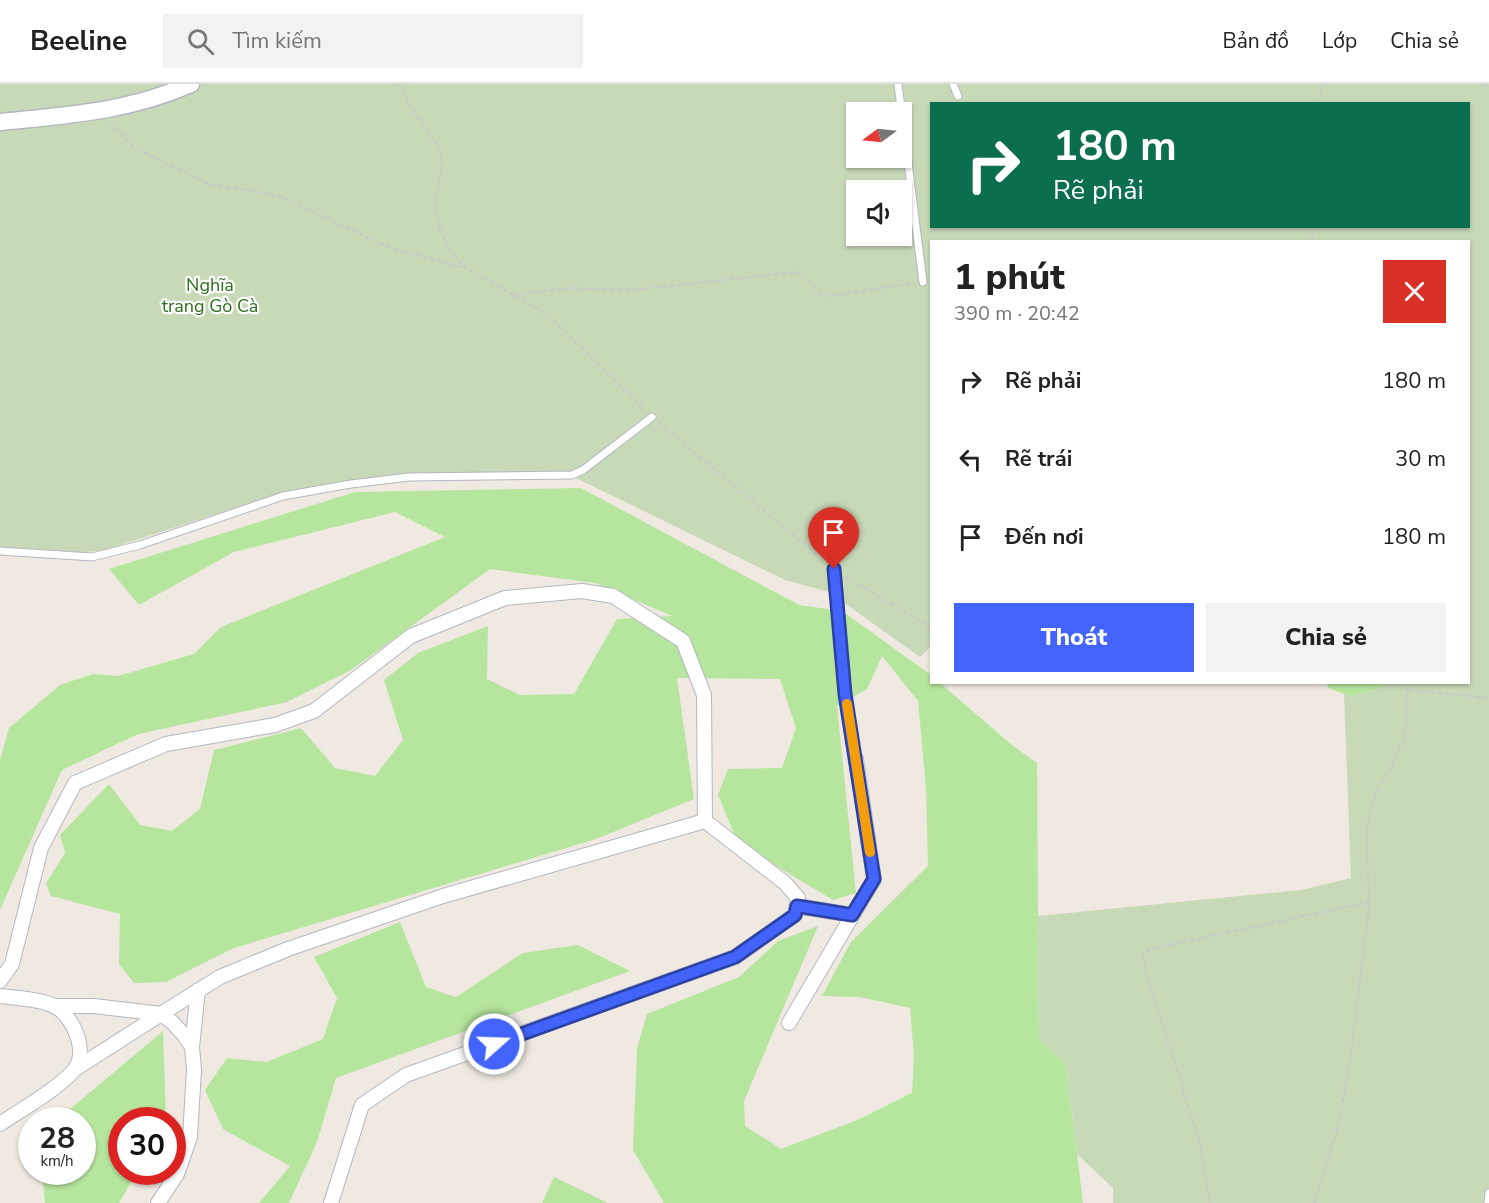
<!DOCTYPE html>
<html lang="vi">
<meta charset="utf-8">
<style>
:root{--surface:#fff;--page:#f2f2f2;--text:#222;--muted:#767676;--line:#e0e0e0;--accent:#4264fb}
body{margin:0;font-family:"Nunito Sans",sans-serif;background:var(--page);color:var(--text);height:100vh;display:flex;flex-direction:column;font-size:22px;white-space:nowrap}
*{box-sizing:border-box;margin:0}
p{font-size:20px;color:var(--muted)}
.icon{flex:none;width:33px;height:33px;fill:none;stroke:currentColor;stroke-width:2;stroke-linecap:round;stroke-linejoin:round}
.map{position:relative;flex:1;overflow:hidden}
.panel{position:absolute;left:930px;top:156px;width:540px;height:444px;display:flex;flex-direction:column;background:var(--surface);border-radius:0px;box-shadow:0 2px 4px #0004}
.panel>*{flex:none}
.banner{position:absolute;left:930px;top:18px;width:540px;height:126px;border-radius:0px;box-shadow:0 2px 4px #0004;background:#0b6e4f;color:#fff;overflow:hidden}
.needle{width:39px;rotate:255deg}
.buttons{position:absolute;left:846px;top:18px;display:grid;gap:12px}
.buttons a{display:grid;place-items:center;width:66px;height:66px;border-radius:0px;background:var(--surface);box-shadow:0 2px 4px #0004;font-size:30px}
.speed{position:absolute;left:18px;top:1023px;display:flex;gap:12px;font-size:30px;font-weight:700;text-align:center}
.speed>*{display:grid;place-content:center;width:78px;height:78px;border-radius:50%;background:var(--surface);box-shadow:0 2px 4px #0004;line-height:1}
.speed small{font-size:15px;font-weight:400}
.speed .limit{border:9px solid #d22;background:#fff;color:#111}
.pin{position:absolute;display:grid;place-items:center;width:51px;height:51px;color:#fff;margin:-62px -26px;border-radius:50% 50% 50% 0;rotate:-45deg;box-shadow:0 0 6px #0007}
.pin .icon{rotate:45deg}
.me{position:absolute;width:66px;margin:-33px;rotate:70deg;stroke-linejoin:round;filter:drop-shadow(0 0 4px #0008)}
.turn{display:flex;align-items:center;gap:21px;height:126px;padding:0 24px;font-size:27px}
.turn .icon{width:78px;height:78px;stroke-width:2.5}
.turn b{display:block;font-size:42px;line-height:51px}
.round{display:grid;place-items:center;flex:none;width:63px;height:63px;border-radius:0px;background:var(--page)}
.summary{display:flex;align-items:center;justify-content:space-between;height:102px;padding:0 24px}
h1{font-size:36px;font-weight:800;line-height:45px}
.action{display:flex;gap:12px;margin-top:auto;padding:12px 24px}
.action a{flex:1;height:69px;border-radius:0px;background:var(--accent);color:#fff;font-size:24px;font-weight:800;line-height:69px;text-align:center}
.action a+a{background:var(--page);color:var(--text)}
ul{padding:0;list-style:none}
li{display:flex;align-items:center;gap:18px;height:78px;padding:0 24px}
li div{flex:1}
li b{display:block;font-size:22px}
li em{font-style:normal}
header{display:flex;align-items:center;gap:36px;box-sizing:border-box;height:84px;padding:0 30px;background:var(--surface);border-bottom:2px solid var(--line)}
header strong{font-size:28px}
nav{display:flex;gap:33px;margin-inline-start:auto;font-size:21px}
.search{width:420px;height:54px;background:var(--page);display:flex;align-items:center;gap:15px;box-sizing:border-box;padding:0 21px;border-radius:0px;color:var(--muted);font-size:22px}
.map>svg:first-child{display:block}
.green{fill:#b6e59e}
.cemetery{fill:#c8d9b8;fill-rule:evenodd}
.lines{fill:none;stroke-linecap:round;stroke-linejoin:round}
.service-casing{stroke:#b4b7c1;stroke-width:9}
.minor-casing{stroke:#b4b7c1;stroke-width:16}
.tertiary-casing{stroke:#b4b7c1;stroke-width:19}
.path{stroke:#c9c9c9;stroke-width:2;stroke-dasharray:4.5 3;stroke-linecap:butt}
.service{stroke:#fff;stroke-width:7}
.minor{stroke:#fff;stroke-width:14}
.tertiary{stroke:#fff;stroke-width:16}
.route-casing{stroke:#2b41a3;stroke-width:15}
.route{stroke:#4264fb;stroke-width:10}
.slow{stroke:#f59e0b;stroke-width:10}
.labels{text-anchor:middle;dominant-baseline:central;stroke-width:4.5;stroke-linejoin:round;paint-order:stroke}
.park-label{font-size:18px;fill:#2c6e1b;stroke:#fff}
</style>
<header>
<strong>Beeline</strong>
<div class="search"><svg class="icon" aria-label="search" viewBox="0 0 24 24"><circle cx="10" cy="10" r="6"/><path d="M15 15l6 6"/></svg>Tìm kiếm</div>
<nav><a>Bản đồ</a><a>Lớp</a><a>Chia sẻ</a></nav>
</header>
<div class="map">
<svg width="1489" height="1119" viewBox="0 0 1489 1119">
<rect width="100%" height="100%" fill="#efe9e1"/>
<path class="green" d="M581 404 799 521 842 527 931 591 932 598 940 599 1012 661 1037 679 1039 955 1066 980 1083 1119H664L633 1066 637 965 647 930 739 893 778 857 818 842 744 1017 745 1042 781 1065 860 1035 912 1009 914 972 910 924 860 913 822 912 851 858 928 782 926 704 918 617 882 572 867 605 837 622 856 809 833 816 738 759 718 711 728 685 782 684 796 644 780 595 677 594 694 715 596 755 234 864 166 898 134 899 119 880 120 830 51 812 46 799 65 769 60 751 109 700 140 741 172 747 200 725 214 666 301 644 335 684 375 692 403 656 384 596 418 569 488 542 487 595 520 611 574 610 617 535 672 532 595 499 490 485 351 586 287 618 138 650 62 686 0 826V676L9 644 60 601 93 590 118 592 194 570 221 543 445 453 395 428 234 468 139 521 109 485 355 408Z
M1327 599H1389L1386 602 1352 613 1328 604Z
M400 838 426 903 456 913 523 869 578 861 630 887 336 994 317 1058 289 1119H259L290 1082 223 1045 205 1006 227 974 267 978 323 955 337 914 314 873Z
M163 947 166 1036H122V1088H137L119 1119H45L42 1088H82V1036H57Z
M554 1093 608 1119H542Z"/>
<path class="cemetery" d="M0 0H1489V1119H1113V1104L1077 1070 1066 980 1039 955 1038 832 1301 806 1351 794 1344 610 1352 613 1386 602 1389 599 1468 598V158H932V561L920 573 829 508 785 496 576 394 415 397 275 411 102 467 0 472ZM932 20H1468V142H932ZM856 28H902V74H856ZM856 106H902V152H856Z"/>
<g class="lines">
<g class="service-casing">
<path id="service" d="M898 0 923 198
M953 0 958 12
M0 467 92 473 140 461 283 412 351 400 409 393 572 391 583 386 652 333
M834 485 845 611 856 675
M1488 1119 1489 1109"/>
</g>
<g class="minor-casing">
<path id="minor" d="M797 822 852 831
M0 897 12 880 41 764 75 699 166 660 275 641 314 627 411 552 505 514 582 507 613 512 683 557 704 611 705 737 785 799 798 814 795 831 735 873 406 991 362 1021 331 1119
M0 912C15 914 41 915 54 922 73 931 89 968 74 986 58 1005 22 1025 0 1040
M54 922H94L161 930 220 893 288 865 443 812 705 737
M789 939 874 795 856 675
M192 963 198 906
M75 985 161 930 172 938 184 951 192 963 194 986 190 1053 177 1090 158 1119"/>
</g>
<g class="tertiary-casing">
<path id="tertiary" d="M0 38C68 31 127 28 191 0"/>
</g>
<path class="path" d="M399 0 413 27 438 62 441 70 442 81 436 112V127L440 146 449 165 465 183 548 231 644 325
M1483 0 1489 1
M1319 20 1323 0
M111 38 133 63 209 100 277 111 393 165 464 183
M1311 142 1313 158
M513 211 567 204 632 206 797 188C814 192 809 211 830 212L914 199
M659 339 828 480
M845 492 932 544
M1408 606 1489 614
M1210 1119 1199 1055 1147 893 1143 870 1150 865 1370 818
M1314 1119 1338 1042 1349 985 1369 824 1367 759 1368 737 1373 715 1405 655 1407 598"/>
<use href="#service" class="service"/>
<use href="#minor" class="minor"/>
<use href="#tertiary" class="tertiary"/>
</g>
<g class="lines">
<g class="route-casing">
<path id="route" d="M494 960 735 873 795 831 797 822 852 831 874 795 845 610 834 485"/>
</g>
<use href="#route" class="route"/>
<path class="slow" d="M847 620 870 768"/>
</g>
<g class="labels">
<g class="park-label">
<text x="210" y="201">Nghĩa<tspan x="210" dy="21">trang Gò Cà</tspan></text>
</g>
</g>
</svg>
<div class="buttons">
<a><svg class="needle" viewBox="-14 -14 28 28"><path d="M0-13l5 13h-10z" fill="#e53935"/><path d="M0 13l5-13h-10z" fill="#767676"/></svg></a>
<a><svg class="icon" aria-label="sound" viewBox="0 0 24 24"><path d="M4 9h4l5-4v14l-5-4H4zM17 9q2 3 0 6"/></svg></a>
</div>
<div class="speed"><div>28<small>km/h</small></div><div class="limit">30</div></div>
<div class="pin" style="left:834px;top:485px;background:#d93025"><svg class="icon" aria-label="arrive" viewBox="0 0 24 24"><path d="M6 21V4h12l-3 4 3 4H6"/></svg></div>
<svg class="me" style="left:494px;top:960px" viewBox="-20 -20 40 40"><circle r="17" fill="#4264fb" stroke="#fff" stroke-width="3"/><path d="M0-11L8 9 0 5-8 9z" fill="#fff"/></svg>
<div class="banner">
<div class="turn"><svg class="icon" aria-label="right" viewBox="0 0 24 24"><path d="M7 20v-9h11M14 6l5 5-5 5"/></svg><div><b>180 m</b>Rẽ phải</div></div>
</div>
<section class="panel">
<div class="summary"><div><h1>1 phút</h1><p>390 m · 20:42</p></div><a class="round" style="background:#d93025;color:#fff"><svg class="icon" aria-label="close" viewBox="0 0 24 24"><path d="M6 6l12 12M18 6L6 18"/></svg></a></div>
<ul>
<li><svg class="icon" aria-label="right" viewBox="0 0 24 24"><path d="M7 20v-9h11M14 6l5 5-5 5"/></svg><div><b>Rẽ phải</b></div><em>180 m</em></li>
<li><svg class="icon" aria-label="left" viewBox="0 0 24 24"><path d="M17 20v-9H6M10 6l-5 5 5 5"/></svg><div><b>Rẽ trái</b></div><em>30 m</em></li>
<li><svg class="icon" aria-label="arrive" viewBox="0 0 24 24"><path d="M6 21V4h12l-3 4 3 4H6"/></svg><div><b>Đến nơi</b></div><em>180 m</em></li>
</ul>
<div class="action"><a>Thoát</a><a>Chia sẻ</a></div>
</section>
</div>
